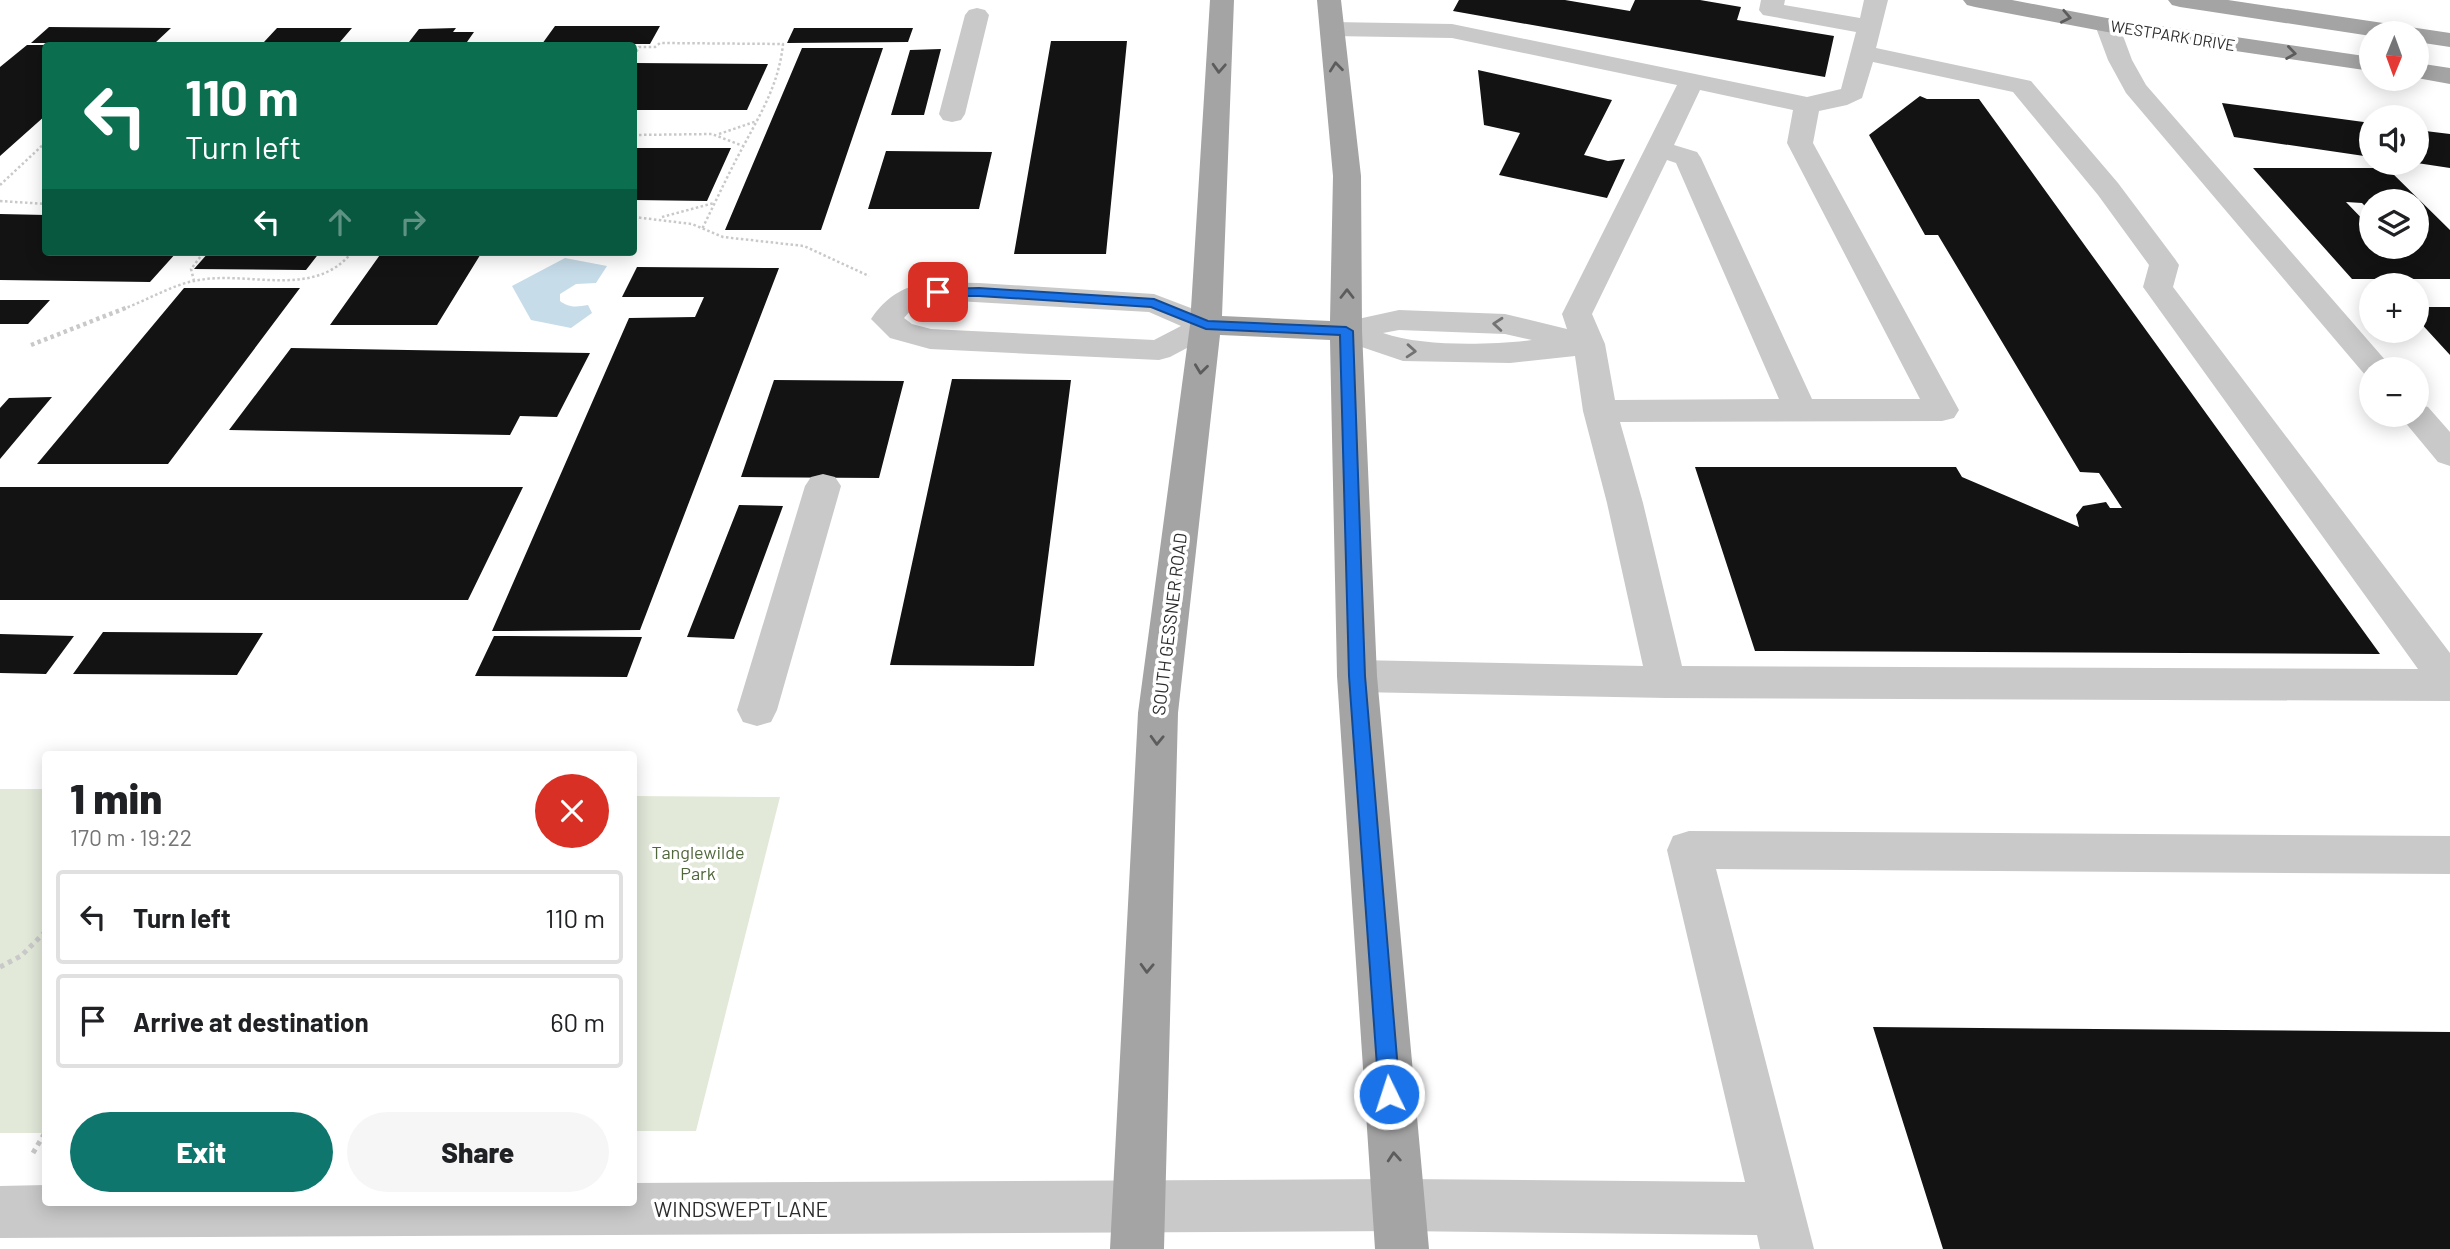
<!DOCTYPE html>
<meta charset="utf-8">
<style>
:root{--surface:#fff;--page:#f6f6f6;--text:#202124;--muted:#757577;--line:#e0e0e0;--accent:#0f766e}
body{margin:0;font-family:Barlow,sans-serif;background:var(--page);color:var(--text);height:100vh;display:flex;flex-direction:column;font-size:26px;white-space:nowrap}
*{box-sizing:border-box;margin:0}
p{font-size:23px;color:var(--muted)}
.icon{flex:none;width:38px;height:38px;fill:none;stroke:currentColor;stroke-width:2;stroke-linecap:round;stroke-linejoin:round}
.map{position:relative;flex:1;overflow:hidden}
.side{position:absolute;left:42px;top:751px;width:595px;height:455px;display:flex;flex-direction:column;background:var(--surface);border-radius:7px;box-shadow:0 4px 18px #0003}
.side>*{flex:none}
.top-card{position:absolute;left:42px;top:42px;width:595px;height:214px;border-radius:7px;box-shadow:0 4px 18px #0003;background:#0b6e4f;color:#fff;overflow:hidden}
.needle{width:46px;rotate:181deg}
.tools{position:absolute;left:2359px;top:21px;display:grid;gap:14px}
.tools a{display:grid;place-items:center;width:70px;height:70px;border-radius:50%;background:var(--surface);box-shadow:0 4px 18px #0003;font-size:35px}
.pin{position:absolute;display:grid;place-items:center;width:60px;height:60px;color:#fff;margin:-30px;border-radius:14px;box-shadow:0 4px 10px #0006}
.me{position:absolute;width:77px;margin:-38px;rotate:356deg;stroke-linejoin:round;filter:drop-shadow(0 0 5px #0008)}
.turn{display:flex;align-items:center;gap:24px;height:147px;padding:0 28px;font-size:32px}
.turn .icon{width:91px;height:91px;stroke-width:2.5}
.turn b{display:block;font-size:49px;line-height:60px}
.lanes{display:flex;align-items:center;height:66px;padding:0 28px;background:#0003;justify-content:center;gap:35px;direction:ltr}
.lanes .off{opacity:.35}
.round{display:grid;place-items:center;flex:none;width:74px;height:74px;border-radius:37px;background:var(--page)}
.head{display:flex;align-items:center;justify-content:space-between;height:119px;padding:0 28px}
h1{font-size:42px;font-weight:800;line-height:52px}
.cta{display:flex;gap:14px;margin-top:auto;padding:14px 28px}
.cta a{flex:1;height:80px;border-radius:42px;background:var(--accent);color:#fff;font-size:28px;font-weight:800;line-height:80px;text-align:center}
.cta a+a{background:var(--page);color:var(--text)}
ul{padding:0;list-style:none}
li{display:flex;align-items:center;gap:21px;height:94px;margin:0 14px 10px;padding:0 14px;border:4px solid var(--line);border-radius:7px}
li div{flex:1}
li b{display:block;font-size:26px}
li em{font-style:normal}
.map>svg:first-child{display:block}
.green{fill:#e2e9d9}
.water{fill:#c6dce9}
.building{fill:#131313;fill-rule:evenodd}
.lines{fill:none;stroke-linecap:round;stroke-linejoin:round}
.path-far2{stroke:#c9c9c9;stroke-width:2.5;stroke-dasharray:2.5 2.5;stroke-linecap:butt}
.path-far1{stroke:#c9c9c9;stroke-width:4.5;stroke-dasharray:3.5 3.5;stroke-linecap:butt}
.path{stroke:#c9c9c9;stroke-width:5;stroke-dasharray:4.5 4.5;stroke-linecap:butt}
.minor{fill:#c9c9c9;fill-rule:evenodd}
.major{fill:#a4a4a4;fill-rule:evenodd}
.oneway{stroke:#5c5c5c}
.oneway2{stroke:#737373}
.route{fill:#1a73e8;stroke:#114b97;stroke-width:2}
.labels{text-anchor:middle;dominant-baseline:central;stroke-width:7;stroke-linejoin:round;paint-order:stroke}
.far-street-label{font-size:16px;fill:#2c2c2c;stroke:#fff}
.street-label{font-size:18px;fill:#2c2c2c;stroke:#fff}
.park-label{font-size:18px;fill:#50663b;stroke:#fff}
.near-street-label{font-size:21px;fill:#2c2c2c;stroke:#fff}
</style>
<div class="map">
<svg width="2450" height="1249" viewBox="0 0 2450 1249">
<rect width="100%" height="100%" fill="#fff"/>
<path class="green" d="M0 789H45V1133H0Z
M634 796 780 797 696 1131H634Z"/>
<path class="water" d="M565 258 607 266 596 283 576 284 560 294V301C569 308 577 307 588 305L592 313 571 328 531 320 512 286Z"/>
<path class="building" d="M1459 0H1565L1630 11 1635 0H1700L1741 7 1737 20 1834 36 1825 77 1453 11Z
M555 26H660L650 44H542Z
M49 27 171 28 155 43H31Z
M277 28H352L340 42H264Z
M456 28 453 32H474L467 42H409L419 29Z
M794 28H913L908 42 787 43Z
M1051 41H1127L1106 254H1014Z
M27 45H46V115L0 156V67Z
M802 48H883L821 230H725Z
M941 49 924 115H891L910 50Z
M634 63 768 64 747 110H634Z
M1478 70 1612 100 1584 155 1608 161 1625 159 1607 198 1499 175 1520 133 1484 125Z
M1920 96 1927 99H1979L2380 654 1755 651 1695 467H1956L1962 477 2079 527 2076 515 2083 506 2106 502 2110 508H2122L2099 473 2080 472 1938 235H1925L1869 135Z
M2222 103 2371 123V157L2234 137Z
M2417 130 2450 134V168L2417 163Z
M634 148H731L707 201 634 200Z
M886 151 992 152 979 209H868Z
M2253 168H2387L2450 230V279H2352ZM2371 201H2417V247H2371V228L2346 202 2362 203 2371 212Z
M0 214 46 215V252H177L150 282 0 280Z
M209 252H320L306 270 194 269Z
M382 252H482L437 325H330Z
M637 267 779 268 640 630 492 631 629 318 695 317 704 297H622Z
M184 288H300L168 464H37Z
M0 300H50L28 324H0Z
M2417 307H2450V355L2417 319Z
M291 348 590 353 557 417 520 416 510 435 229 430Z
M952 379 1071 380 1034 666 890 665Z
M774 380 904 381 879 478 741 477Z
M52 397 0 459V408L9 398Z
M0 487H523L468 600H0Z
M739 505 783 506 734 639 687 637Z
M103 632 263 633 237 675 73 674Z
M0 634 74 636 46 674 0 673Z
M494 636 642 637 627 677 475 676Z
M1873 1027 2450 1032V1249H1943Z"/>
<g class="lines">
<path class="path-far2" d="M172 46 177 43
M634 56 639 47H655L660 43 783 44C779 83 762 111 744 145 729 172 716 201 702 229
M719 134 757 121
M634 135 712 134 743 146
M0 185 46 142
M0 201 46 204
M634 217 692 224 723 237 804 246 869 276
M662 217 714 203
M194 281 191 269 204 252
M123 309C148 300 173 284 199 280 250 271 315 299 352 252"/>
<path class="path-far1" d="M31 345 128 307"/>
<path class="path" d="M0 967 21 956 46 931
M33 1153 46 1131"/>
<path class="minor" d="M1761 0H1785L1784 5 1860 18 1864 0H1888L1876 48 2031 81 2118 183 2175 259 2179 265 2173 287 2450 653V701L1666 698 1357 692 1343 687 1337 676 1343 665 1357 660 1643 666 1607 503 1583 411 1575 356 1510 363 1403 361 1335 338 1330 331 1335 324 1399 310 1505 314 1567 329 1562 314 1677 85 1452 38 1332 36 1323 34 1320 29 1323 24 1332 22 1452 24 1807 97 1841 89 1856 32 1763 15 1759 10ZM1873 62 2013 92 2098 195 2149 265 2143 287 2418 669 1682 666 1643 503 1620 422 1942 421 1954 418 1959 410 1813 143 1819 111 1847 105 1862 98ZM1700 90 1793 110 1787 143 1920 399H1812L1701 158 1697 152 1674 145ZM1667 160 1676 163 1779 399 1615 400 1605 344 1592 314ZM1399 330 1505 334 1532 340C1490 345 1423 347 1383 333Z
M977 8 985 10 989 15 965 114 961 120 952 122 943 120 939 114 965 15 969 10Z
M2107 18 2115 20 2119 25 2132 60 2146 85 2393 369H2371V378L2366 376 2126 93 2108 60 2095 25 2099 20Z
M927 282 979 283 1154 294 1217 318 1222 325 1217 332 1170 357 1159 360 930 349 890 338 871 319C886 297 901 288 927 282ZM939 300 1149 312 1181 326 1154 340 931 329 912 324 904 318C914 306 924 301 939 300Z
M2417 404 2428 407 2450 432V466L2438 462 2399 415H2417Z
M823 474 835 477 841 486 777 710 771 722 757 726 743 722 737 710 805 486 811 477Z
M1689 831 2450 836V874L1716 869 1814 1249H1760L1757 1235 1398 1231 0 1238V1186L46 1185V1202H634V1183L1398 1179 1745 1182 1667 850 1673 836Z"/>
<path class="major" d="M1210 0H1234L1222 316 1330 321 1333 176 1317 0H1341L1361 176 1362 331 1377 676 1429 1249H1375L1337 676 1330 340 1220 335 1178 713 1164 1249H1110L1138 713 1190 325Z
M1963 0H2012L2107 18 2371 57V71L2107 32 1975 7 1967 5Z
M2168 0H2228L2450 33V47L2417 42V33H2371V36L2180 7 2172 5Z
M2417 63 2450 68V84L2417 78Z"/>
</g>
<defs><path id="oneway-chevron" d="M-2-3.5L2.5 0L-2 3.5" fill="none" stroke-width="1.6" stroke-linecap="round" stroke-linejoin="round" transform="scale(1.75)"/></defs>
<g class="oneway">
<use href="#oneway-chevron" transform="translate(2066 17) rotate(11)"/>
<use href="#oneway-chevron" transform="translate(2291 53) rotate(8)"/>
<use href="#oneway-chevron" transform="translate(1336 67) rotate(-96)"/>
<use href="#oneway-chevron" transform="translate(1219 68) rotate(93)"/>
<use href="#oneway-chevron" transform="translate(1347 294) rotate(-90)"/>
<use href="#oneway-chevron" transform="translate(1201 369) rotate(97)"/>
<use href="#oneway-chevron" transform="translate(1157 740) rotate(92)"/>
<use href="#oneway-chevron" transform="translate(1147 968) rotate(92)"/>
<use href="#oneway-chevron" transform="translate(1394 1157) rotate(-94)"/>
</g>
<g class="oneway2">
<use href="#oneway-chevron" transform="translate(1498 324) rotate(-175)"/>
<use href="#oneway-chevron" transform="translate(1411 351) rotate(4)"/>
</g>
<path class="route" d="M979 288 1154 299 1208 321 1346 327 1353 331 1365 676 1400 1094 1397 1101 1389 1104 1382 1101 1379 1094 1349 676 1340 335 1206 329 1151 307 979 296H938L932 292 938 289Z"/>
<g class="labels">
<g class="far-street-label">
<text transform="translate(2173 35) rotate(9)">WESTPARK DRIVE</text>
</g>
<g class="street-label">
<text transform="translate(1169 624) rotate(-83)">SOUTH GESSNER ROAD</text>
</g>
<g class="park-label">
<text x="698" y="852">Tanglewilde<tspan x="698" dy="21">Park</tspan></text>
</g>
<g class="near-street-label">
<text x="741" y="1208">WINDSWEPT LANE</text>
</g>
</g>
</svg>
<div class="tools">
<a><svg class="needle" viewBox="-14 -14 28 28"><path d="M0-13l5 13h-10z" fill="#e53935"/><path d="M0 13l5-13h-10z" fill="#757577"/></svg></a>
<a><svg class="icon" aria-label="sound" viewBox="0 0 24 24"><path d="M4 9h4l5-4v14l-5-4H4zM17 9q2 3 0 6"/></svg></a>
<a><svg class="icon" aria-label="layers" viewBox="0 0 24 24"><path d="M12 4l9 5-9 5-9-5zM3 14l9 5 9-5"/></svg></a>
<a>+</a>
<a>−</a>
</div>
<div class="pin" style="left:938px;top:292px;background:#d93025"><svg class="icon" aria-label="arrive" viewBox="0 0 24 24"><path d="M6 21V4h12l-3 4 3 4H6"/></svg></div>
<svg class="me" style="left:1389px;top:1094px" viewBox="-20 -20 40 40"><circle r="17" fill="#1a73e8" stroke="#fff" stroke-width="3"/><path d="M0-11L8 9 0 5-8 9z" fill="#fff"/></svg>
<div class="top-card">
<div class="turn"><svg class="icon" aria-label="left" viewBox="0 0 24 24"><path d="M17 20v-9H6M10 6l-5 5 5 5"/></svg><div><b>110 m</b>Turn left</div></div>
<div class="lanes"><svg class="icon" aria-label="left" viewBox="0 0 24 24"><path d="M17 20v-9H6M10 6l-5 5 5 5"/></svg><svg class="icon off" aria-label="ahead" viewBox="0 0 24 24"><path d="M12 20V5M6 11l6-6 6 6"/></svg><svg class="icon off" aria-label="right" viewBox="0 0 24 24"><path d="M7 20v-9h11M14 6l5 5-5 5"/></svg></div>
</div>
<section class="side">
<div class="head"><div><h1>1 min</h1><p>170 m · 19:22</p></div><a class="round" style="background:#d93025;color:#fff"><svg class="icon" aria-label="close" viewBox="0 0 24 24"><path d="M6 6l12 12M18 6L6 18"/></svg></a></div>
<ul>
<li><svg class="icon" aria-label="left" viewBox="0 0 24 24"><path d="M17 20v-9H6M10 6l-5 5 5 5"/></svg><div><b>Turn left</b></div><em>110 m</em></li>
<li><svg class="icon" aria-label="arrive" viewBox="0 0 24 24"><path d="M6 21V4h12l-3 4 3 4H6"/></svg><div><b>Arrive at destination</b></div><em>60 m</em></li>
</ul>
<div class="cta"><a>Exit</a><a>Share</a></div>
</section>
</div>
